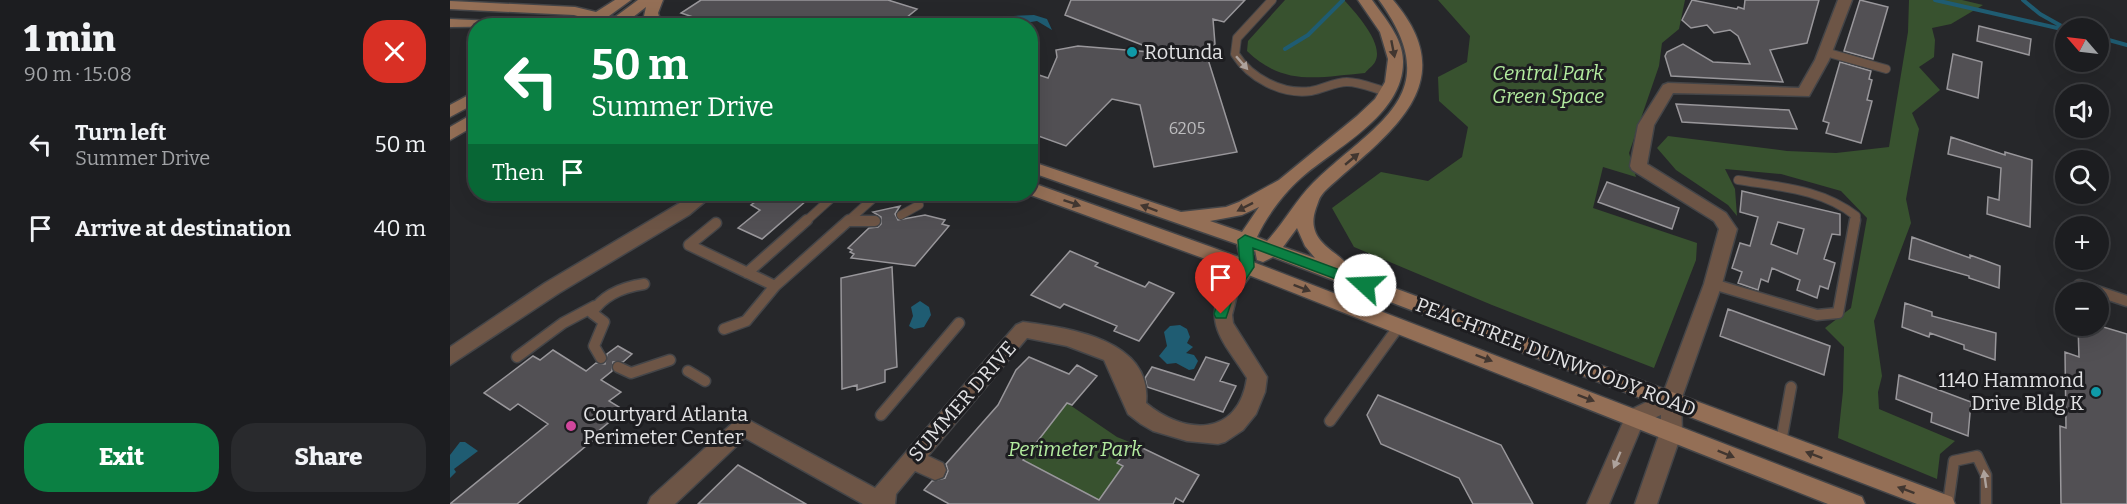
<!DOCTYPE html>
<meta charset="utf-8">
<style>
:root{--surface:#1c1d20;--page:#292a2d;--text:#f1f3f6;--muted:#a0a2a5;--line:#3a3b3e;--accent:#0b8043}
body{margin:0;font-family:Bitter,serif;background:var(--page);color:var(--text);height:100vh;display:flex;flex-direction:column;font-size:22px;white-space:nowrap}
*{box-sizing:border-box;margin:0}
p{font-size:20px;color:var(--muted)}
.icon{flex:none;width:33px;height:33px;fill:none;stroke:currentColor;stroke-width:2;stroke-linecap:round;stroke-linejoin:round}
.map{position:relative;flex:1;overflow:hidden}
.side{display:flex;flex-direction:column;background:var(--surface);width:450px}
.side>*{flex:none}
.top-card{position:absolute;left:18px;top:18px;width:570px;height:183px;border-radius:24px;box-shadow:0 6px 24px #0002,0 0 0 2px var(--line);background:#0b8043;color:#fff;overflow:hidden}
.needle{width:39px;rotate:298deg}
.controls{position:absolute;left:1605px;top:18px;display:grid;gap:12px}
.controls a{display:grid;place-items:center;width:54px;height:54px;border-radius:50%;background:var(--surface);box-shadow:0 6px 24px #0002,0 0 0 2px var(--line);font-size:30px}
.pin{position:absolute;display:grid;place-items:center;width:51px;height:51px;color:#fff;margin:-62px -26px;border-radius:50% 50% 50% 0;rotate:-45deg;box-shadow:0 0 6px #0007}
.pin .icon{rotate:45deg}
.me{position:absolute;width:66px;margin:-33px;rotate:290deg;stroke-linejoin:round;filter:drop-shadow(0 0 4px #0008)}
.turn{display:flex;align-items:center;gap:21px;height:126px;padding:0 24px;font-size:27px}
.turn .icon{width:78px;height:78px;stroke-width:2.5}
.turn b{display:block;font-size:42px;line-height:51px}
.then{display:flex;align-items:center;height:57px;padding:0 24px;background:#0003;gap:12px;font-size:22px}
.round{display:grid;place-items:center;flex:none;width:63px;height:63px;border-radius:24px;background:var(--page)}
.summary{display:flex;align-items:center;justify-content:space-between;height:102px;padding:0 24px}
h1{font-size:36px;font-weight:800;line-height:45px}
.button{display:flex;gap:12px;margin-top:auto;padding:12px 24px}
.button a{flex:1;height:69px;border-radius:24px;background:var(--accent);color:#fff;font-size:24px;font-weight:800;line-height:69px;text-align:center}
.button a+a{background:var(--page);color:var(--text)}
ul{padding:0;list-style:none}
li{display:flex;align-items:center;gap:18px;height:84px;padding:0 24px}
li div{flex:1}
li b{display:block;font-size:22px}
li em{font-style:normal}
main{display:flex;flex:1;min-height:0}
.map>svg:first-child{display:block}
.green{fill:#38522f}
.water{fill:#1f5c72}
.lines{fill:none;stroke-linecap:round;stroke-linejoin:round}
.stream{stroke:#1f5c72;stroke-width:4}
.building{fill:#525054;stroke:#99979b;stroke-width:1.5;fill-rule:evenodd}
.lane-far1-casing{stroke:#444548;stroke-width:10}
.lane-casing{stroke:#444548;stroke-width:13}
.street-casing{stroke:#444548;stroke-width:3}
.secondary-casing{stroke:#444548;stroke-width:3}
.lane-far1{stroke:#6d5546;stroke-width:8}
.lane{stroke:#6d5546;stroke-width:10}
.street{fill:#6d5546;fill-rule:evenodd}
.secondary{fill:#946f56;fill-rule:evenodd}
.oneway{fill:#413630}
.oneway2{fill:#ada29c}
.route{fill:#0b8043;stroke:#07532c;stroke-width:1.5}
.culture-dot{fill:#0f9aa8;stroke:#1d1d20;stroke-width:2}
.hotel-dot{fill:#d1479c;stroke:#1d1d20;stroke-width:2}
.labels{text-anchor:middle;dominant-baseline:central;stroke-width:6;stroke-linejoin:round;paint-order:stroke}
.number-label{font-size:16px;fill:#bdbdbf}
.poi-label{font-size:20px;fill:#e1e1e3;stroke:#1d1d20;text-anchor:start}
.park-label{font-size:20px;font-style:italic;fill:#b3ec9f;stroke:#1d1d20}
.street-label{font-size:20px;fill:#e1e1e3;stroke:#1d1d20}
</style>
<main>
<section class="side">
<div class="summary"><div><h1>1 min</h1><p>90 m · 15:08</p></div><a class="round" style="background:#d93025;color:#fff"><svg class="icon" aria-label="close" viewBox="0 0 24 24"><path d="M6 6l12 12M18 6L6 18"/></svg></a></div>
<ul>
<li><svg class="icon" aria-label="left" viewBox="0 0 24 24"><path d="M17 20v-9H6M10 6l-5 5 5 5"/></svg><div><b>Turn left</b><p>Summer Drive</p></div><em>50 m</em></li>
<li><svg class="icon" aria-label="arrive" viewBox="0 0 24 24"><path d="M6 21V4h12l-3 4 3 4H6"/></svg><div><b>Arrive at destination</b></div><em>40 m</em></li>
</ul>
<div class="button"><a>Exit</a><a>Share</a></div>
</section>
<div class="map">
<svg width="1677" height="504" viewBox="0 0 1677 504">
<rect width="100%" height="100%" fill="#26272a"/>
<path class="green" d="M835 0H894C905 12 935 44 925 62 923 66 918 69 915 73 869 77 834 87 797 51L798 41Z
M988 0H1235L1229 29 1212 43 1209 66 1179 153 1186 177 1153 167 1143 208 1247 243 1246 260 1204 368 1042 305 904 247 882 208 931 172 978 181 1012 157 1018 127 989 101 988 77 1017 62 1020 36Z
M1459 0H1512L1533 5 1501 24 1482 28 1485 40 1484 57 1469 67 1490 90 1462 113 1469 129 1456 199 1461 223 1424 321 1432 376 1428 392 1429 409 1505 441 1490 454 1487 479 1388 438 1393 391 1394 347 1375 328 1401 308 1417 218 1391 191 1331 174 1275 169 1285 189 1287 216 1278 205 1226 170 1207 148 1218 136 1337 151 1386 153 1439 147 1458 32Z
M617 403 667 437 682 443 667 462 673 466 649 500 573 460Z"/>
<path class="water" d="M584 15 597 19 602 30 587 21 563 25 549 23 563 16Z
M470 301 479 307 481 315 474 327 464 329 459 326 463 316 461 307Z
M730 325 737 329 740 337 737 343 743 347 736 353 744 355 748 361 744 369 739 370 726 363 717 364 709 356 717 346 714 332 720 326Z
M10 442H15L28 451 4 469 6 472 0 478V455Z"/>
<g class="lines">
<path class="stream" d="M1485 0 1616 30
M1573 0 1590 14 1615 28
M1648 37 1677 45
M835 49 858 35 893 0"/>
</g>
<path class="building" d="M251 0H438L467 9 446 26H270L231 13Z
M621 0H795L774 22 763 19 765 44 756 53 787 152 704 167 690 105 662 99 616 146 580 133V72L598 78 607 57 606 50 628 46 713 53 615 15Z
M1242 0 1287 9 1288 7 1294 9 1295 0H1369L1357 43 1320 50 1333 82 1221 76 1215 56 1217 52 1233 44 1263 62 1300 64 1288 36 1280 30 1264 33 1257 25 1241 28 1232 20Z
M1410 0 1438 7 1423 59 1394 51Z
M1529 26 1581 39 1579 55 1527 41Z
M1503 54 1532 62 1528 98 1497 89Z
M1390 62 1421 71 1419 79 1422 80 1417 100 1422 101 1411 143 1376 133 1379 123 1373 121Z
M1226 104 1339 110 1347 129 1232 122Z
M1501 137 1555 155V152L1582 160 1580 227 1537 214 1538 197 1549 200 1551 168 1498 154Z
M1157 182 1229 208 1222 229 1148 202Z
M1292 191 1390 214V235L1382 234 1374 259 1385 263 1378 289 1370 286 1367 298 1347 290 1350 280 1322 268 1318 282 1311 279 1308 290 1288 283 1292 272 1282 268 1290 243 1300 246 1308 217 1290 212ZM1328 222 1354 229 1347 254 1321 244Z
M316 194H364L312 239 288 228 310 210 301 205Z
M450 206 445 214 448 220 475 215 495 220 492 224 499 226 465 266 401 258 404 254 400 252 402 250 398 248 419 228 428 227 431 224V217L423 212Z
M1462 237 1520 258V255L1550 266 1549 288 1519 278V276L1459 259Z
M620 251 648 263 645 266 695 287 699 282 724 293 689 341 664 331 667 326 614 304 610 308 581 295Z
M442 267 447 367 435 370V382L407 390V385L392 389 391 278Z
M1455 303 1482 312V316L1546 333 1545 360 1514 349V345L1480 333 1479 337 1452 327Z
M1278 309 1380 346 1374 375 1270 336Z
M1628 326H1650L1677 334V504H1611L1610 426 1616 428 1615 352 1629 357Z
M168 346 182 354 173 362H163L162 371 151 380 171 392 159 401 174 410 146 433 149 435 67 504H0L98 424 68 404 60 410 34 393 83 356 90 360 103 350 136 371 146 363 155 364 157 354Z
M579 357 619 374 627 365 647 376 622 405 617 403 573 460 649 500 673 466 667 463 682 443 749 475 733 502 726 498 723 504H499L474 490 482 481 495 478 498 471 496 464 548 405 566 370Z
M756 357 779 364 770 381 786 386 773 412 697 387 695 378 702 367 744 380Z
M1449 375 1521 402 1518 436 1481 422 1482 413 1446 399Z
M928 395 1051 445 1083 504H1023L1009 478 931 444 917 415Z
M288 465 356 504H248Z"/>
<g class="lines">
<g class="lane-far1-casing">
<path id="lane-far1" d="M822 0 787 38 785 54C800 78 832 95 861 91 873 89 885 82 897 82 911 82 925 89 938 92
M1375 52 1436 69
M1288 180C1330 187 1372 189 1406 216L1405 222
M451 215 469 205
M398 221H425
M355 222 386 194
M397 222 428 194"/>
</g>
<g class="lane-casing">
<path id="lane" d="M398 221H425
M266 223 239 245 325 286
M297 273 357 220
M1263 284 1367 315 1388 313 1405 220
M1629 285 1677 301
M274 329 296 321 325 286 399 220
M67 357 113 323 145 306
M151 358 144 346 154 322 142 313C153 295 174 287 194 284
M168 367 181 373 220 360
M238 371 255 381
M431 415 509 323
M880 421 949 326
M1331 442 1341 387
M1498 504 1504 461 1527 456 1536 475V504"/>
</g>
<g class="street-casing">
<path id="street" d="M1388 0H1402L1379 60 1359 96 1223 93 1204 125 1197 164 1276 213 1287 229 1272 284 1231 400 1232 432 1207 504H1185L1210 432 1211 415 1193 423 1159 504H1137L1178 411 1213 394 1254 284 1269 229 1264 221 1182 170 1180 166 1188 125 1213 85 1218 83 1349 88 1365 60Z
M245 194H264L239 215 109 293 0 365V347L95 283Z
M797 260 803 262 806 267 787 295 782 315 783 323 817 377 815 392 806 414 793 430 775 442 768 444 737 441 703 431 691 424 678 414 654 360 617 346 577 338 478 456 493 463 496 470 493 477 485 480 465 471 446 494 445 504H413L295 438 225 504H198L201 497 286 420 293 417 425 488 566 325 573 322C620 328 703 340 696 403 734 435 788 438 797 378 776 344 750 323 775 283 781 274 787 263 797 260Z"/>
</g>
<g class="secondary-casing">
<path id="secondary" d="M165 0H181L159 16 165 17 188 0H213L208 13 212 26H198L194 16 196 7 178 21 187 26H155L150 22 139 23 138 19 124 15 0 9V1L125 7 146 12Z
M908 0H922C934 17 953 38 953 61 954 115 886 147 851 178 834 193 816 217 807 237L817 241C834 223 845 201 863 183 924 123 999 96 929 0H943C1018 87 932 137 874 192 868 199 869 201 866 208 852 247 899 253 899 271L1502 497 1505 504H1467L823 257 813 262 807 260 805 250 802 256H790L787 244 580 172V161L731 212 776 207 789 202 829 180 907 116 925 99 935 82 938 59 930 32ZM809 207 792 232 760 221 792 215ZM847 228 855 246 865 258 833 247Z
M0 19 68 22 75 26 0 27Z
M26 91V103L0 117V105Z
M26 112V125L0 140V127Z
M580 182 803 262 1412 497 1415 504H1378L791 272 578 194H580Z"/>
</g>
<use href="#lane-far1" class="lane-far1"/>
<use href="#lane" class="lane"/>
<use href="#street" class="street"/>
<use href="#secondary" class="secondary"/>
</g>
<defs><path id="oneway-solid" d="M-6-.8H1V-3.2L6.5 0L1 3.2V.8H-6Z" transform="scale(1.5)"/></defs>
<g class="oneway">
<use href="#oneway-solid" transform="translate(943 49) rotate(79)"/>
<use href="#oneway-solid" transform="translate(902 159) rotate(-40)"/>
<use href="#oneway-solid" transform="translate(622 203) rotate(19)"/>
<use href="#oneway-solid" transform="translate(795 207) rotate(153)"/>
<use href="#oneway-solid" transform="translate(699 208) rotate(-160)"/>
<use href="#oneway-solid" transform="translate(852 288) rotate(21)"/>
<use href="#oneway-solid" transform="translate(1034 358) rotate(21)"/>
<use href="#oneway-solid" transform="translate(1136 398) rotate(21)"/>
<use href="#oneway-solid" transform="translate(1276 454) rotate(22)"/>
<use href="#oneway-solid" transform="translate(1364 455) rotate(-159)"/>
<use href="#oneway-solid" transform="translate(1456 490) rotate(-160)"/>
</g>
<g class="oneway2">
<use href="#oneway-solid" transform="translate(792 63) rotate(49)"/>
<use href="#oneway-solid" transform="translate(1167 460) rotate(113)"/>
<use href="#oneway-solid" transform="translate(1535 479) rotate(-98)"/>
</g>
<path class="route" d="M795 235 920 281 922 285 915 290 803 248 804 267 782 300 776 318H766L764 314 770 295 790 266 788 240Z"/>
<g class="culture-dot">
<circle cx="682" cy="52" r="6"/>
<circle cx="1646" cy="392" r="6"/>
</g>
<circle class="hotel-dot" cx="121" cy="426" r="6"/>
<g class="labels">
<g class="number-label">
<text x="737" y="128">6205</text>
</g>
<g class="poi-label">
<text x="694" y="52">Rotunda</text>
<text x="1634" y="380" text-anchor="end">1140 Hammond<tspan x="1634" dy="23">Drive Bldg K</tspan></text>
<text x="133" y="414">Courtyard Atlanta<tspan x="133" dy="23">Perimeter Center</tspan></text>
</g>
<g class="park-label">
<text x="1098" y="73">Central Park<tspan x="1098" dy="23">Green Space</tspan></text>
<text x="625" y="449">Perimeter Park</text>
</g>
<g class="street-label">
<text transform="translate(1106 357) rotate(21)">PEACHTREE DUNWOODY ROAD</text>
<text transform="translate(512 401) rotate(-49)">SUMMER DRIVE</text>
</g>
</g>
</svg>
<div class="controls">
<a><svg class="needle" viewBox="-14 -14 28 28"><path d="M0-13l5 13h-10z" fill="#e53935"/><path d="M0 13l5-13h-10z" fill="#a0a2a5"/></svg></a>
<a><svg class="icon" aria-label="sound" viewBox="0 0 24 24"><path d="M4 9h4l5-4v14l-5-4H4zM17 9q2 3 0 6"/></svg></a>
<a><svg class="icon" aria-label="search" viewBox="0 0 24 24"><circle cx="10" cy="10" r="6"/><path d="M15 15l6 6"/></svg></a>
<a>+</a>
<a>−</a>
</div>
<div class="pin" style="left:771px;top:314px;background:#d93025"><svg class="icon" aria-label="arrive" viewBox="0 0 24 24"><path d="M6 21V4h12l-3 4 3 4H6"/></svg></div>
<svg class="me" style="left:915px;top:285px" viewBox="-20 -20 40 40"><circle r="19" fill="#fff"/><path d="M0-13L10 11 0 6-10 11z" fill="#0b8043"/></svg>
<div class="top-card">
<div class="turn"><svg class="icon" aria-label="left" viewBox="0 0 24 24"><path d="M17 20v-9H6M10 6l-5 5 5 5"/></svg><div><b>50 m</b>Summer Drive</div></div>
<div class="then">Then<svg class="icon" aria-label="arrive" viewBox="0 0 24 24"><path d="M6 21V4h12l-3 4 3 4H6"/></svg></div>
</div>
</div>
</main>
